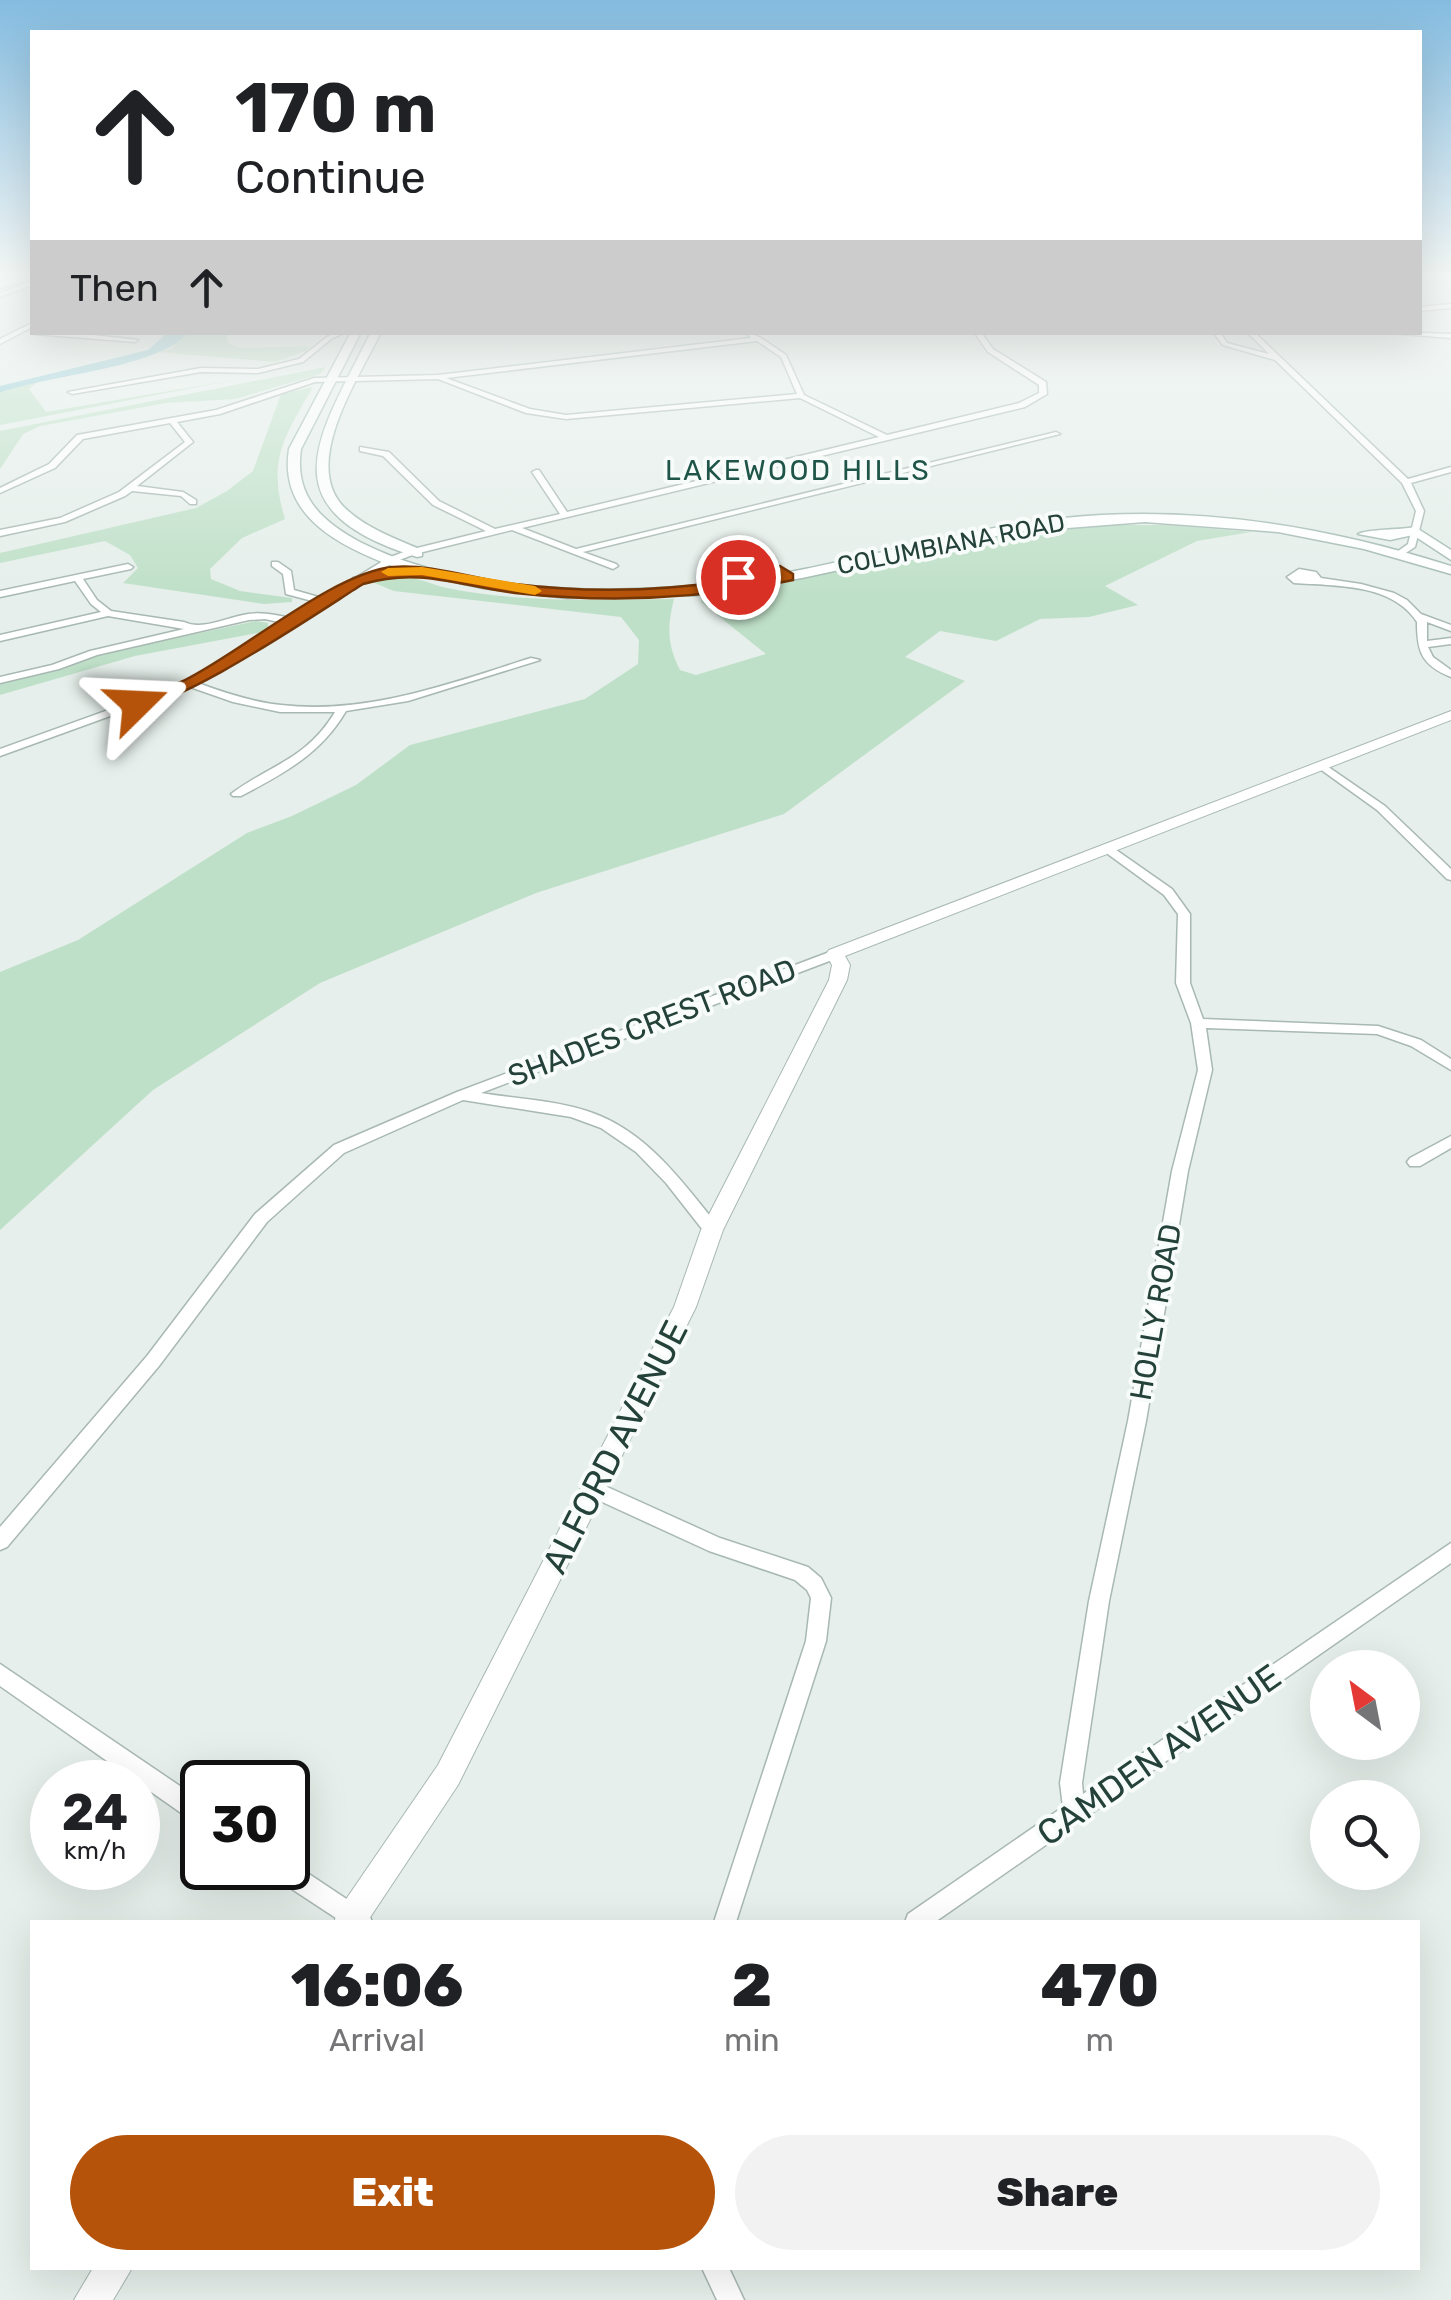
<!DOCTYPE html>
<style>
:root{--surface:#fff;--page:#f2f2f2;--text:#202124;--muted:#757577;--accent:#b45309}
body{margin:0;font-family:Rubik,sans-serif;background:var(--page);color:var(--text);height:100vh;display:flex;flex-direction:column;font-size:38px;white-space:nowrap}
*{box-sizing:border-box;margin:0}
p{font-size:32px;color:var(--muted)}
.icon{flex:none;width:55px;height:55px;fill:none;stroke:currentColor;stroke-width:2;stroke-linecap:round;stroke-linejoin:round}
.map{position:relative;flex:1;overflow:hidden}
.drawer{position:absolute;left:30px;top:1920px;width:1390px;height:350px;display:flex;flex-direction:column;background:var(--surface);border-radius:0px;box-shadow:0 10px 40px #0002}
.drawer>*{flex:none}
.guide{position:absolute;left:30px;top:30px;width:1392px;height:305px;border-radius:0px;box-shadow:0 10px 40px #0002;background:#fff;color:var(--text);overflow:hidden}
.needle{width:65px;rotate:328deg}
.controls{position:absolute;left:1310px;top:1650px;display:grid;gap:20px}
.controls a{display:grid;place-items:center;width:110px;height:110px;border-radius:50%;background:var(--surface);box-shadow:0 10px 40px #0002;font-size:50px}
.speed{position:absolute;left:30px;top:1760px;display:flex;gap:20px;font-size:50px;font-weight:700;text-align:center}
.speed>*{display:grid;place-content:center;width:130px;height:130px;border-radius:50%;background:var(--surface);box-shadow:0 10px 40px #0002;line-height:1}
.speed small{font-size:25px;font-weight:400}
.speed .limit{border:5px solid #111;border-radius:15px;background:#fff;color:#111}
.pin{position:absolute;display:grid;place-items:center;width:85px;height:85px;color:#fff;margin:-42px;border:5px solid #fff;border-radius:50%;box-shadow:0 2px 10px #0007}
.me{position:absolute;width:110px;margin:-55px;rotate:69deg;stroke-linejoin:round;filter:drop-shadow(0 0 8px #0008)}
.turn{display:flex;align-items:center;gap:35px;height:210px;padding:0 40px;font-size:45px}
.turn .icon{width:130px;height:130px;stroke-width:2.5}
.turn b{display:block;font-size:70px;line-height:85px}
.then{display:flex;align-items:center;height:95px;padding:0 40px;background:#0003;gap:20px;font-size:38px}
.eta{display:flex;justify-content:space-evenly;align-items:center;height:170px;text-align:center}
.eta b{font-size:60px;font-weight:800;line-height:70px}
.primary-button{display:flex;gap:20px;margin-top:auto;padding:20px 40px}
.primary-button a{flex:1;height:115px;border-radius:60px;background:var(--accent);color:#fff;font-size:40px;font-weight:800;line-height:115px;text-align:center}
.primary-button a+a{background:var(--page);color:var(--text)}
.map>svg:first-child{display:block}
.green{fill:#bfe0c8}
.water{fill:#8ec9d4}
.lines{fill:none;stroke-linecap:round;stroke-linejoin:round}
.minor-casing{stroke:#a8b8b2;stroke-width:3}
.tertiary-casing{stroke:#a8b8b2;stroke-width:2}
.secondary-casing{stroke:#a4bbb3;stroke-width:3}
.minor{fill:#fff;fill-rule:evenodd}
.tertiary{fill:#fff;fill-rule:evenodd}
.secondary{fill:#fff;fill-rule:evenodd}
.route{fill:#b45309;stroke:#753606;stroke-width:2.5}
.slow{fill:#f59e0b}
.labels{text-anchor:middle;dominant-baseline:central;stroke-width:8;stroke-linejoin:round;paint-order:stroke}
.far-street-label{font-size:25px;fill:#24423a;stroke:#f7fbf9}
.far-neighbourhood-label{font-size:28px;letter-spacing:2.5px;fill:#1f5548;stroke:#f7fbf9}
.street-label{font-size:30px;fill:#24423a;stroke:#f7fbf9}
.near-street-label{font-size:35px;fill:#24423a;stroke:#f7fbf9}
</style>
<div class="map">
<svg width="1451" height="2300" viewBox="0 0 1451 2300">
<rect width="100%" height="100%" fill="#e6efeb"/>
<path class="green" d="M187 332 231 333 226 337 229 344 243 348 309 346 306 351 275 362 159 352 171 349Z
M326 367 320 374 235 399 166 403 40 426 23 434 0 469V431Z
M41 379 29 389 46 412 234 380 0 425V393Z
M313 387C284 437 267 460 285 519L242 538 210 569 211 579 240 591 292 598V602L264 604 123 583 138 568 130 555 105 541 0 563V553L196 508 227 491 253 471 281 394Z
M1090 525H1167L1251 532 1197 541 1105 586 1138 605 1089 617 1040 619 996 641 940 631 905 657 965 681 784 814 536 893 320 983 153 1090 0 1230V972L78 940 247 833 292 816 356 785 410 745 585 699 638 664 639 640 621 617 394 591 372 582C398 566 420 582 447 588 521 603 599 600 674 599 667 627 667 644 680 670L696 675 766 654 700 601 992 537Z
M256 621 268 623V631L135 656 0 695V683L101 654Z"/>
<path class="water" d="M167 333H187C161 368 45 375 0 393V386L148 350Z"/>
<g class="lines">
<g class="minor-casing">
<path id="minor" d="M1443 274H1451V277L1444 275Z
M32 281V285L0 297V293Z
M1451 304V308L1420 311V307Z
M32 323V327L0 344V339Z
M32 330V332H66L138 340 135 342 34 334 31 332Z
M336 332H346L331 339 303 362 258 373 201 372 72 394 68 392 201 368 258 369 299 359 327 337Z
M748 332 761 338 786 355 804 395 887 435 1019 403 1039 393V385L988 352 974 332H981L993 349 1046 382 1047 394 1025 407 522 528 576 549 1056 432 1060 434 583 552 616 564 618 566 613 569 512 530 415 554 394 562 198 683C225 693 252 702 281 705 367 715 451 683 531 658L540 660 408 701 346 711C321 754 283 774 241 796H233L231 794C271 764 306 760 335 712H280L233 702 190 687 0 756V749L186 682 283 623 265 619 249 620 97 655 59 669 0 683V677L52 665 90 651 184 629 108 616 0 641V635L101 612 91 604 75 581 0 597V591L128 564 133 567 131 569 83 579 97 600 111 611 184 622C203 631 227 617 248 614 263 612 276 615 290 618L316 602 286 594 283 574 272 566V562H278L291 571 294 590 322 598 388 558 409 550 486 531 433 505 383 456 360 451V447L389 452 439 501 495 529 560 514 532 472 536 470H539L567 512 879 437 800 398 566 419 526 413 438 379 315 382 220 414 177 422 193 442 137 486 183 492 196 500V504H190L181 496 132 491 125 496 65 522 0 536V530L60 518 119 492 185 442 170 423 83 439 55 468 0 493V488L49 464 77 435 216 410 314 378 438 375 751 338 747 334ZM757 341 781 357 797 394 566 415 530 409 446 378Z
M1213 332H1220L1227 343 1269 354 1247 332H1254L1408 479 1451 467V472L1411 483 1424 511 1415 547 1401 556 1394 554 1408 544 1416 511 1402 483 1275 360 1223 345Z
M1398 332 1451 334V338L1401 334Z
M1299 569 1316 572 1321 578 1361 584 1394 593 1407 600 1421 614 1451 625V631L1427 622V641L1451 638V644L1428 647 1433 657 1451 670V677C1421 665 1417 651 1417 622 1392 583 1335 586 1294 583L1287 577Z
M1324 764 1385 806 1451 869V880L1447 879 1377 810 1320 769V765Z
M1109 845 1172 889 1190 914V983L1203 1019 1378 1026 1421 1040 1451 1059V1070L1411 1046 1377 1034 1206 1028 1212 1070 1188 1171 1146 1421 1109 1601 1082 1783 1083 1794 1451 1543V1563L935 1922H905L908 1914 1063 1807 1060 1783 1089 1601 1128 1421 1172 1171 1198 1070 1191 1023 1176 983 1178 914 1164 895 1105 852V846Z
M835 950 841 954 840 957 481 1093C517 1099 555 1100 590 1112 646 1131 682 1181 718 1226L720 1230 718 1234H706L666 1183 636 1152 601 1128 571 1117 463 1100 344 1153 267 1222 159 1366 7 1547 0 1550V1527L147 1356 255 1214 334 1145 457 1092Z
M1451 1136V1148L1420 1166H1410L1407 1162 1410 1158Z
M594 1481 720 1538 808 1567 821 1578 831 1598 826 1641 736 1922H714L806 1641 811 1598 807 1590 795 1580 709 1551 587 1495 585 1489 587 1483Z
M0 1664 202 1801V1825L194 1822 0 1686Z
M288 1860 369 1914 372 1922H342L272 1876 269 1868H288Z
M702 2268H729L744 2300H717Z"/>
</g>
<g class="tertiary-casing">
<path id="tertiary" d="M1451 711V720L845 956 850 965 847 980 723 1230 696 1307 458 1785 367 1922H334L338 1911 438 1765 674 1307 701 1230 829 980 832 965 826 954 829 950Z
M93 2268H132L113 2300H74Z"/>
</g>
<g class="secondary-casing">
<path id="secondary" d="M32 274V279L0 288V282Z
M351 332H361L301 449C294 496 321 521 360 542 407 566 460 578 512 584 611 596 708 589 805 569 903 549 1001 520 1102 515 1221 509 1338 530 1451 566V574L1364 549 1278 532 1145 522 1015 532 802 578 696 595 567 598 483 588 418 574 389 576 358 585 353 584V578L398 568C343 548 278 518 289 449Z
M371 332H381C359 378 298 467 347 510 368 529 396 539 422 550V556L417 557C264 509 318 438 371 332Z
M1415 527 1451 550V560L1413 535 1390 540 1358 534C1368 529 1400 530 1415 527Z"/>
</g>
<use href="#minor" class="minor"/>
<use href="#tertiary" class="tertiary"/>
<use href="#secondary" class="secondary"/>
</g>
<linearGradient id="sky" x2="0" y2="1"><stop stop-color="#84bce0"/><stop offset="0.46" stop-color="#f4f8f6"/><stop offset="1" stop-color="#f4f8f6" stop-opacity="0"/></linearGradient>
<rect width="1451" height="596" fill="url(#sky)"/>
<path class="route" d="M780 566 793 574V580C703 599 607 603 515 593 459 586 420 567 363 584 329 605 157 723 129 704 144 692 167 689 185 680 242 652 334 572 393 567 434 564 473 579 514 584 587 593 663 591 735 580L734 574Z"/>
<path class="slow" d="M422 567 535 586 542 591 535 595 422 575 388 576 381 572 388 568Z"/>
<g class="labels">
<g class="far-street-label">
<text transform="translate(951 544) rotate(-11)">COLUMBIANA ROAD</text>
</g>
<g class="far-neighbourhood-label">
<text x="798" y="470">LAKEWOOD HILLS</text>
</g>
<g class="street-label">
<text transform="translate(652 1023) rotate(-21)">SHADES CREST ROAD</text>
<text transform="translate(1156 1312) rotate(-80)">HOLLY ROAD</text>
</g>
<g class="near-street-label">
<text transform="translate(615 1447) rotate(-63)">ALFORD AVENUE</text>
<text transform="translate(1159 1755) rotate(-35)">CAMDEN AVENUE</text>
</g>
</g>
</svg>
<div class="controls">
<a><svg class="needle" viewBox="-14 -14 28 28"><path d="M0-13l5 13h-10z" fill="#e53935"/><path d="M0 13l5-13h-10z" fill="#757577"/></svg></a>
<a><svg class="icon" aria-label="search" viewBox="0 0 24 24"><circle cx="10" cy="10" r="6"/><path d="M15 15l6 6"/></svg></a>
</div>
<div class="speed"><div>24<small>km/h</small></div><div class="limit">30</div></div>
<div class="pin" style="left:738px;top:577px;background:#d93025"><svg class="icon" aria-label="arrive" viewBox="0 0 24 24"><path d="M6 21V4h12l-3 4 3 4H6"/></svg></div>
<svg class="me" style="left:137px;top:704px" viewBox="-20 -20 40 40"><path d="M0-17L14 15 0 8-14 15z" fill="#b45309" stroke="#fff" stroke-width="4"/></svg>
<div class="guide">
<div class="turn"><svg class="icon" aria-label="ahead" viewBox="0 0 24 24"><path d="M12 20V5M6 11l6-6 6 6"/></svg><div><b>170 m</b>Continue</div></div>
<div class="then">Then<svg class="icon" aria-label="ahead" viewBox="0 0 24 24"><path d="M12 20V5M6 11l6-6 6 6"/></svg></div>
</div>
<section class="drawer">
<div class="eta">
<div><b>16:06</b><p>Arrival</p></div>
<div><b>2</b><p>min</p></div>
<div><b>470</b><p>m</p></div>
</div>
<div class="primary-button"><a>Exit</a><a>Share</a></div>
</section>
</div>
